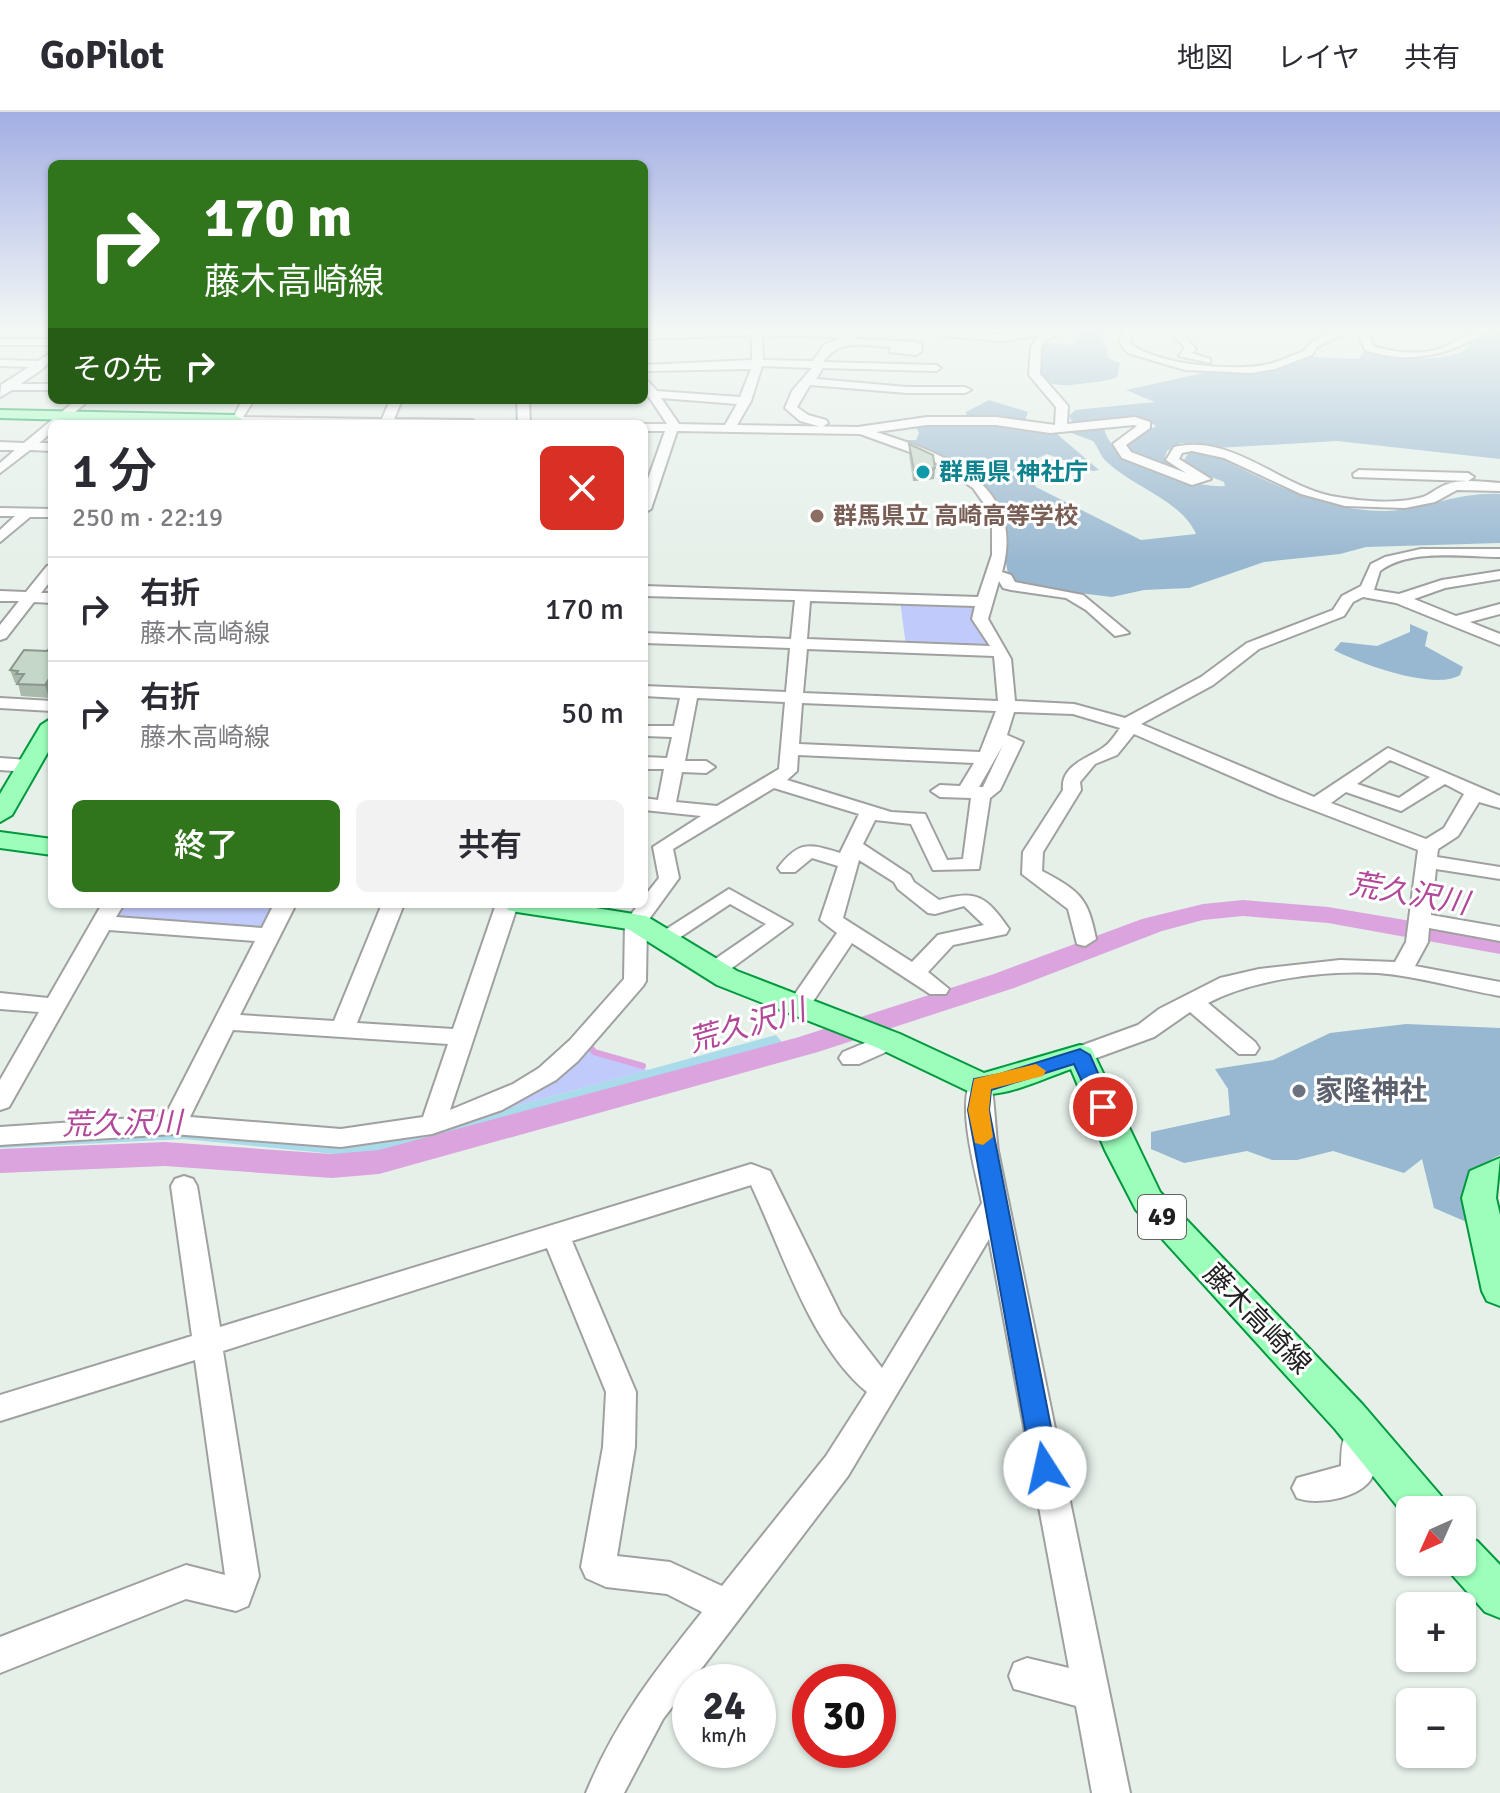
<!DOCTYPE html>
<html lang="ja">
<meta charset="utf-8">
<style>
:root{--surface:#fff;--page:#f2f2f3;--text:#2b2b33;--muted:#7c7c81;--line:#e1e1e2;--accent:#30741c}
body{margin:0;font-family:Signika,"Noto Sans JP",sans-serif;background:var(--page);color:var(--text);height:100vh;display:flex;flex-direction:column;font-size:30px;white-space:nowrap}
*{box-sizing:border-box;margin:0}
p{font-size:26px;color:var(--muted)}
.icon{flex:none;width:44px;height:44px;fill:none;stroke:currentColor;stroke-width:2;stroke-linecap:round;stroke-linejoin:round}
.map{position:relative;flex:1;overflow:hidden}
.drawer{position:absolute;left:48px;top:308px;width:600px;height:488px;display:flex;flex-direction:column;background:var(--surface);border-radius:12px;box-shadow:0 2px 6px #0004}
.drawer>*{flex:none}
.hud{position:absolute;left:48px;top:48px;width:600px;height:244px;border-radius:12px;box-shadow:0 2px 6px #0004;background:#30741c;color:#fff;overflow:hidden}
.needle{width:52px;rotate:225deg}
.fabs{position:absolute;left:1396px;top:1384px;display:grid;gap:16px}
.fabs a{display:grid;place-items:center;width:80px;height:80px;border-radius:12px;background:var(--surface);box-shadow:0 2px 6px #0004;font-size:40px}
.speed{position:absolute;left:672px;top:1552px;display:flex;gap:16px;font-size:40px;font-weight:700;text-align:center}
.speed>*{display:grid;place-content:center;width:104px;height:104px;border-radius:50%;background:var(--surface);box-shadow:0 2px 6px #0004;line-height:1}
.speed small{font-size:20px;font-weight:400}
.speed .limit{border:12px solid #d22;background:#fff;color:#111}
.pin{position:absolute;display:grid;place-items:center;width:68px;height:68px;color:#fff;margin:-34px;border:4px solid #fff;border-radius:50%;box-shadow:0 2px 8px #0007}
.me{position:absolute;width:88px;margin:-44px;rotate:350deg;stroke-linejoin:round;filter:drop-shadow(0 0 6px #0008)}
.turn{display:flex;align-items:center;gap:28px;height:168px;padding:0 24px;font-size:36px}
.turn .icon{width:104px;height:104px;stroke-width:2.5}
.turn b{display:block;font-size:56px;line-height:68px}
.then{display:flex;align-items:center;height:76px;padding:0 24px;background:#0003;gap:16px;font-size:30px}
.round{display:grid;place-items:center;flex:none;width:84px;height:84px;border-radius:12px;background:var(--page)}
.headline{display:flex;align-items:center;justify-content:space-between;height:136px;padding:0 24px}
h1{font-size:48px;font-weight:600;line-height:60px}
.button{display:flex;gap:16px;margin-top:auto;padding:16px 24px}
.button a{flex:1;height:92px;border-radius:12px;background:var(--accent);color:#fff;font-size:32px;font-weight:600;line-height:92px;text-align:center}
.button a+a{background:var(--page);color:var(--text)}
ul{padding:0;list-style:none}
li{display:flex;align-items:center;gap:24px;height:104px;padding:0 24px;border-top:2px solid var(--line)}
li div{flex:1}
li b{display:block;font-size:30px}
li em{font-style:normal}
header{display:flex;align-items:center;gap:48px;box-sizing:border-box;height:112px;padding:0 40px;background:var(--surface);border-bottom:2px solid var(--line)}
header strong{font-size:38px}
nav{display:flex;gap:44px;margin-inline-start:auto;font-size:28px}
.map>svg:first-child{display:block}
.grass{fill:#a9dbeb}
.forest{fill:#98b7d0}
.park{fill:#c1cbfb}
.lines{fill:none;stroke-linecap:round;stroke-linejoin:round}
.stream{stroke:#dca4de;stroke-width:6}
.river{fill:#dca4de;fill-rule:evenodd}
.minor-casing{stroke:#a0a0a0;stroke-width:4}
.major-casing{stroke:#00993e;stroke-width:4}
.minor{fill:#fff;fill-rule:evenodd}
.major{fill:#9cfeba;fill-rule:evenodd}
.wall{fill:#a9b9ac}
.shaded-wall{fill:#8a968c}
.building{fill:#c5d7c8;stroke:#8a968c;stroke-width:2}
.route{fill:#1a73e8;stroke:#114b97;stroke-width:2}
.slow{fill:#f59e0b}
.culture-dot{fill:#0f9aa8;stroke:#fff;stroke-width:3}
.education-dot{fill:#8d6e63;stroke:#fff;stroke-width:3}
.worship-dot{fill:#6b7280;stroke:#fff;stroke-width:3}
.labels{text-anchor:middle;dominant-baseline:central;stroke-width:6;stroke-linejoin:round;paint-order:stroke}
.far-culture-label{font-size:24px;font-weight:bold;fill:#0d838f;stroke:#fff;text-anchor:start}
.far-education-label{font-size:24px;font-weight:bold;fill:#785e54;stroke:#fff;text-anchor:start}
.shield{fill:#fff;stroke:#626262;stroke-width:2}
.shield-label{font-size:26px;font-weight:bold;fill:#1f1f1f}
.worship-label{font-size:28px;font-weight:bold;fill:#5b616d;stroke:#fff;text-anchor:start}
.street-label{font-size:28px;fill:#1f1f1f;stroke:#fff}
.water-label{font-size:30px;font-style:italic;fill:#b14898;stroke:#fff}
</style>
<header>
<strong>GoPilot</strong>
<nav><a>地図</a><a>レイヤ</a><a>共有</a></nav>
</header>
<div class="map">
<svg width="1500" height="1681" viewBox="0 0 1500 1681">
<rect width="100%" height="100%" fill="#e5f0e9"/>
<path class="grass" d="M776 923 782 930 800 927 369 1042H335L184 1027 0 1036V1029L152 1019 340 1032 501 998Z"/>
<path class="forest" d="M1086 217H1119L1098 222 1106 233 1108 246 1120 251 1117 265C1105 270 1093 270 1080 272 1044 277 1033 267 1042 231L1073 233 1077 227 1085 226 1079 222Z
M1500 223V347L1337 329 1217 336 1181 331 1167 339 1165 345 1197 366 1138 345 1129 337V331L1156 314 1147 308 1073 311 1069 304 1075 298 1155 290 1126 278 1203 261 1267 259 1310 245 1358 247 1366 238C1393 247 1433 251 1461 240 1468 237 1474 229 1480 224Z
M989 288 1028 300 1024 311 966 305V300Z
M961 310 1057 322 1099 358 1093 359 1047 342 1027 351 1036 375 1141 428 1196 422C1182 389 1133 375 1107 350 1100 344 1099 336 1093 329L1066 319 1104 316C1106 327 1117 340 1126 347 1140 358 1207 377 1225 374L1224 370 1199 360 1184 348 1189 340 1205 338C1261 367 1320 399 1385 399 1424 398 1455 380 1500 382V431L1366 435 1340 442 1264 450 1189 476 1144 478 1112 485 1013 473C1004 459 1006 436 1003 418 996 364 944 342 896 328H916L919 321 916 315Z
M1410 512 1428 520 1425 534 1463 555 1460 563C1435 579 1360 552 1334 538L1341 530 1377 534 1410 520Z
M1406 912 1500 916V1043C1468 1057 1473 1083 1476 1114L1434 1096 1422 1047 1404 1061 1333 1039 1297 1048H1272L1247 1039 1184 1051 1151 1037V1020L1230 1003 1228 977 1215 957 1273 948 1330 921Z"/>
<path class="park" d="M900 489 974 492 994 534 988 537 906 534Z
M120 792H276L265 814 258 818 118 807 114 803Z
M589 931 592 941 648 958 501 998Z"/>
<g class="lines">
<path class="stream" d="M593 930 590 934 594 940 643 954"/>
<path class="river" d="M1243 788 1328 795 1500 824V842L1328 811 1243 804 1203 808 1162 819 1014 876 818 940 379 1062 332 1066 165 1054 0 1061V1037L165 1030 332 1042 379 1038 799 925 994 862 1142 807 1203 792Z"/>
<g class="minor-casing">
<path id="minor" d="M696 217H863L855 227 917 230 922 233 921 240 916 243 890 240 891 235C864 233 840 226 823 250L936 253 941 256 936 259 823 256 816 267 907 275H965L971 278 965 281H907L810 273 797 295 808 303 826 308 828 311 822 315 800 309 785 296 792 279 812 256 762 254 751 289 737 313 858 315 927 305H996L1055 313 1056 295 1029 263 1031 235 1040 223 1001 229 942 224 951 217 1001 223 1073 217 1046 228 1041 235 1040 262 1068 294 1067 312 1135 305 1150 310V316L1126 333 1131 340 1186 361 1166 348 1174 335C1232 322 1277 372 1331 384 1358 389 1396 393 1423 385 1431 382 1437 376 1445 373 1462 366 1482 370 1500 371V379L1457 378 1435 390 1405 396 1345 394 1301 382 1224 346 1192 339 1182 341 1179 347 1211 367 1192 373 1122 346 1113 332 1137 314 1134 313 1050 321 996 313H927L876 320C944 341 1027 372 1002 460L1011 463 1015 470 1083 483 1129 521 1115 524 1086 498 1066 486 1011 478 1003 476 999 469 988 507 1011 547 1015 589 1074 592 1125 606 1201 565 1247 531 1333 498 1342 484 1361 474 1371 452 1385 445 1421 437H1500V445C1464 445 1410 436 1380 459L1374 478 1399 482 1442 468 1500 459V467L1445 476 1414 487 1456 504 1500 492V502L1470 510 1500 522V533L1396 491 1363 485 1353 490 1344 504 1259 537 1213 573 1141 612 1314 685 1388 636 1500 684V696L1479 690 1458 724 1438 737 1437 745 1500 755V767L1436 757 1431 803 1500 815V829L1429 816 1428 830 1415 854 1500 870V884C1460 877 1418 864 1378 861 1325 858 1254 867 1208 891L1255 930 1259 936 1255 942H1239L1190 900 1154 925 1088 949H1072L1068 943 1072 937 1138 913 1159 897 1220 866 1259 857 1340 848 1395 850 1406 830 1418 738 1279 685 1134 622 1117 643 1095 652 1080 670 1081 678 1043 740 1042 759C1080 779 1088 786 1096 827L1085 834 1077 832 1068 797 1022 762 1023 740 1063 678C1060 653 1089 646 1104 635 1110 631 1116 622 1120 616L1073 602 1014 600 1007 623 1023 630 1000 678 990 686 979 757 933 758 911 712 875 708 863 732 910 763 914 770 939 788C977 778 986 784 1009 817L1006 822 953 833 928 860 949 877 946 882H930L852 831 806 900H790L786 895 837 821 820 808 838 754 812 746 795 760H781L778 756C799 728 810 732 840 741L859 702 774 676 673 737 679 766 647 810 646 869 643 874 578 949 556 968 502 998 432 1022 341 1035 173 1022 0 1033V1015L165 1004 255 829 109 818 9 995 0 998V968L39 900 0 897V881L48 886 102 792H124L116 805 262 816 274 792H296L240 903 334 909 382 792H404L357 911 453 917 496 792H518L450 998 513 972 539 956 570 928 624 867 625 810 639 792H644V785L659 766 653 735 701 704 644 698V686L658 688 664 657H644V645L667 646 672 625 644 624V614H674L680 586 644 584V574L786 580 790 536 644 531V521L791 527 795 488 644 484V474L978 485 992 443V415L985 393 973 376 932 348 860 322 677 319 651 397 644 401V378L665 319H644L642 312H667L649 285 644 284V265L657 279 740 285 751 257 644 259V253L752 248V223L644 227V221ZM762 223 842 225 824 233 813 249 763 248ZM661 286 737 292 725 313 679 312ZM810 489 975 494 972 507 990 534 807 527ZM807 537 994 544 998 589 803 581ZM697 586 785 590 779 657 717 694 676 690 682 660 706 661 715 655 706 649H685ZM802 591 996 599 980 640 799 632ZM1003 633 983 675H979ZM798 643 974 651 960 674 940 673 931 679 940 685 971 686 963 747 947 748 925 702 891 700 787 668 797 659ZM1390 648 1430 665 1399 686 1357 672ZM1445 672 1464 682 1444 716 1426 727 1331 691 1346 680 1401 699ZM859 748 894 770 898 777 928 801 935 802 964 794 984 813 938 823 912 850 843 806ZM233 918 448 932 423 1005 341 1017 190 1005Z
M1124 217H1134L1129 230C1151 253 1238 260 1269 252 1281 249 1293 243 1304 239 1314 224 1337 217 1354 217L1317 235 1312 243 1275 257 1251 261 1185 258 1128 241 1119 230Z
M1168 217H1178L1196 237 1192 241 1210 247V251L1179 244 1185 236Z
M1367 217H1377L1370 226 1373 234C1395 241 1423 244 1444 235 1463 227 1471 217 1492 217 1451 242 1413 254 1365 238L1360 226Z
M0 227H52V233H0Z
M52 240C52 255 33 262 21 272H52V278H12L0 285 1 273 29 255 0 254V248L38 249Z
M76 288H89L61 312H52V320L39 331H52V339L30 338 0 361V351L15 338H0V330L24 331Z
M242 288H254L243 305 382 307 390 288H402L394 307 472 308 478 312 231 311Z
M517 288H529L530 312H518Z
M1359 358 1468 361 1474 365 1468 369 1354 365 1353 362Z
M0 396 52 397V405H30L0 430V418L15 404H0Z
M52 453V467L41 481H52V491L34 490 6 526 0 528V513L19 489H0V479L26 480 47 454Z
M0 586 52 589V599L0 596Z
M0 646 28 648 37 654 28 660 0 658Z
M729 777 792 812 721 864H705L702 859 705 854 766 812 730 792 673 830 665 832 654 825Z
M889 921 897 923 901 929 897 935 859 952H843L839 946 843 940Z
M981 963 990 966C993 971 996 1026 998 1039L1130 1681H1092L1076 1594 1014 1577 1009 1564 1014 1551 1027 1546 1069 1556 989 1127 848 1364 663 1607 624 1681H586C615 1610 654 1560 702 1500L667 1482 606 1475 586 1466 581 1455 603 1335 606 1280 547 1136 223 1239 259 1464 248 1494 236 1499 186 1487 0 1561V1525L186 1453 225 1463 195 1248 0 1309V1283L192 1224 171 1074 175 1067 184 1064 193 1067 197 1074 220 1215 751 1052 770 1059 841 1203 882 1256 982 1091C976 1060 956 993 972 966ZM751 1073C782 1138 810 1233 867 1280L826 1344 722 1474 670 1450 617 1444 635 1335 636 1280 572 1129Z
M1364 1310 1375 1314 1380 1324C1372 1341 1377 1344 1374 1360 1368 1386 1316 1394 1297 1386L1292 1376 1297 1366 1341 1354C1342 1332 1340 1319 1364 1310Z"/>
</g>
<g class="major-casing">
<path id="major" d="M0 298 235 303 243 308 241 312H215L0 306Z
M52 606V633L12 703 0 710V682L41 613Z
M0 720 52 727V743L0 736Z
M504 792H571L646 804 737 859 900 922 984 961 1080 933 1091 936 1160 1080 1363 1293 1441 1384 1447 1398H1410V1410L1335 1317 1136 1098 1105 1038 1071 957C1041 967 1001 989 970 980L878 936 717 873 628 817 517 800 508 798Z
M1500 1046 1496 1086 1500 1103V1194L1487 1189 1482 1179 1462 1086 1470 1059Z
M1462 1423 1477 1429 1500 1453V1506L1485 1500 1447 1457 1444 1450H1462Z"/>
</g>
<use href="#minor" class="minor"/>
<use href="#major" class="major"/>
</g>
<path class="wall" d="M1494 217H1500V222L1493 221Z
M909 332 935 356 934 367 913 369 909 343Z
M52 534V581L49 586 21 584 18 571H15L10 558 47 539Z"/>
<path class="shaded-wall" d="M935 356 934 367 913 369 914 358Z
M52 562V581L49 586 45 573Z"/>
<path class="building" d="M909 332 933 343 935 356 914 358Z
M52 534V562L45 573 17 572 24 562H16L18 559 10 558 24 538 47 539Z"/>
<linearGradient id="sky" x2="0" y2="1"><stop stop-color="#a3aee4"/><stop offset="0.48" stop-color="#f3f8f5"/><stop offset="1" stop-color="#f3f8f5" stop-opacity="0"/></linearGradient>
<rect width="1500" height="452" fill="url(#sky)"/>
<path class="route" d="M1080 937 1090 943 1113 995 1110 1000H1096L1074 952 991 978 989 998 1059 1356 1055 1365 1045 1368 1036 1365 1032 1356 968 998 974 967 1000 962Z"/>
<path class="slow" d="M1036 952 1046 959 1043 964 991 977 989 998 993 1025 983 1033 975 1031 968 998 974 967Z"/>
<circle class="culture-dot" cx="923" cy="360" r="8"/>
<circle class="education-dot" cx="817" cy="404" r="8"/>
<circle class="worship-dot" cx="1299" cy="979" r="8"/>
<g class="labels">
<g class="far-culture-label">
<text x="939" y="360">群馬県 神社庁</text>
</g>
<g class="far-education-label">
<text x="833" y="404">群馬県立 高崎高等学校</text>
</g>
<rect class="shield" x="1138" y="1083" width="48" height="44" rx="6"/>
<g class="shield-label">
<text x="1162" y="1105">49</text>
</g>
<g class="worship-label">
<text x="1315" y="979">家隆神社</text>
</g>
<g class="street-label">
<text transform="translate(1257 1207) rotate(46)">藤木高崎線</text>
</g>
<g class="water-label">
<text transform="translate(1409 782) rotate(10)">荒久沢川</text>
<text transform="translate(747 914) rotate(-16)">荒久沢川</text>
<text transform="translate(122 1012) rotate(-1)">荒久沢川</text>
</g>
</g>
</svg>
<div class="fabs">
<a><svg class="needle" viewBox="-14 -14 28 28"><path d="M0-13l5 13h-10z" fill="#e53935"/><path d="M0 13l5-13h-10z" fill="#7c7c81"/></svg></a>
<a>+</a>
<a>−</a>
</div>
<div class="speed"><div>24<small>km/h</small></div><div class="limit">30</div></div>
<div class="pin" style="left:1103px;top:995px;background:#d93025"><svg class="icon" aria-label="arrive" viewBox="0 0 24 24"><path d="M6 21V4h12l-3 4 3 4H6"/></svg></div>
<svg class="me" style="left:1045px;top:1356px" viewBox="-20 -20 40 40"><circle r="19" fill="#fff"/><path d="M0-13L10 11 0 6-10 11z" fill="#1a73e8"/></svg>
<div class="hud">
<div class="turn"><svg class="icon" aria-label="right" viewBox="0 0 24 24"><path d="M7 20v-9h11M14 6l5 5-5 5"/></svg><div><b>170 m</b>藤木高崎線</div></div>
<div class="then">その先<svg class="icon" aria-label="right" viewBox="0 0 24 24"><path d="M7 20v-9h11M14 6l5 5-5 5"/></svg></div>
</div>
<section class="drawer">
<div class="headline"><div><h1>1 分</h1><p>250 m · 22:19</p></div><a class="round" style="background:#d93025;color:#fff"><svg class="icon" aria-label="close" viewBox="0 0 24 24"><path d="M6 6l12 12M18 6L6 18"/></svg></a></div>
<ul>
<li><svg class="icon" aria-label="right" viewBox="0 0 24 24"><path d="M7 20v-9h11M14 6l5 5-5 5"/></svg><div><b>右折</b><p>藤木高崎線</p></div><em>170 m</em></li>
<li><svg class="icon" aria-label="right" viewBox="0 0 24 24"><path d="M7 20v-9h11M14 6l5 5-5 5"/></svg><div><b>右折</b><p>藤木高崎線</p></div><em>50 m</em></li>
</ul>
<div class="button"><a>終了</a><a>共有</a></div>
</section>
</div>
